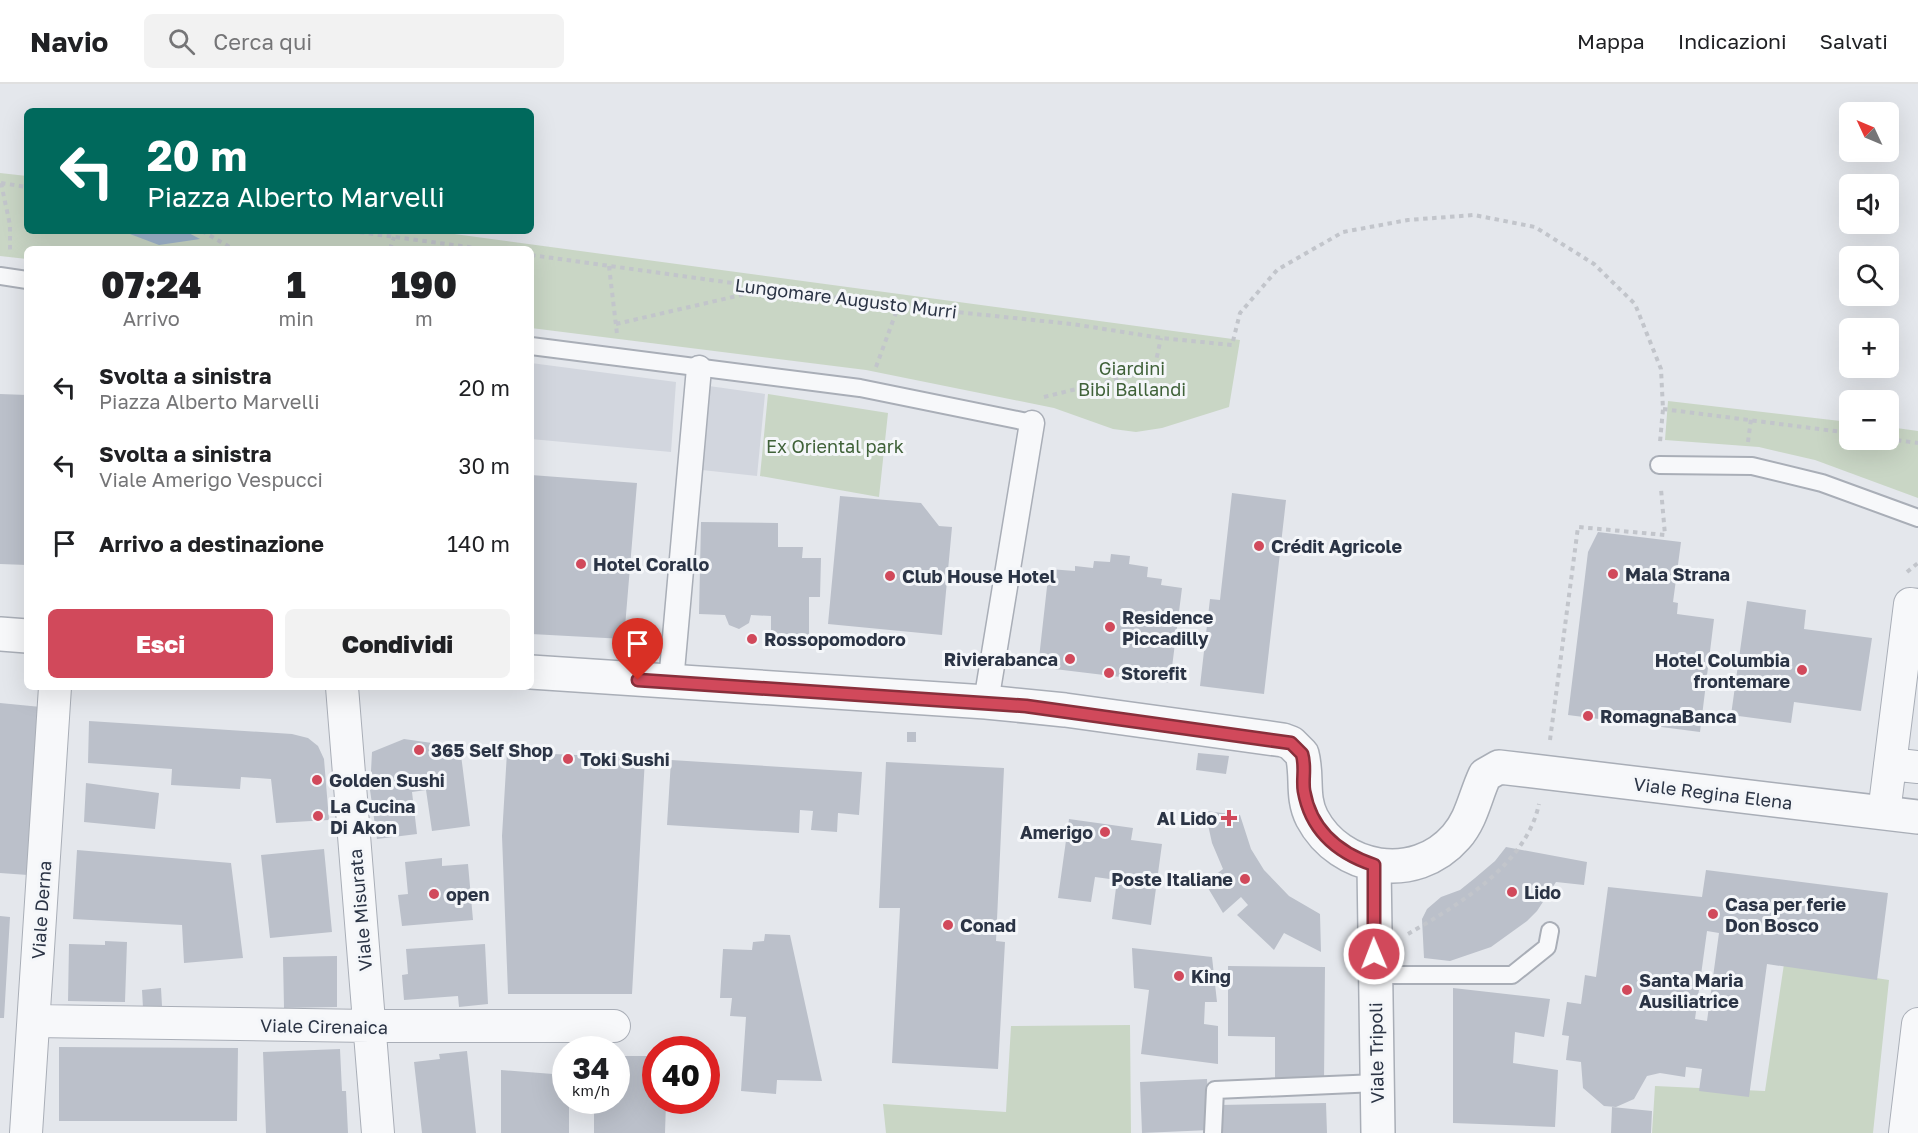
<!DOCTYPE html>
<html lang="it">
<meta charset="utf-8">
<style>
:root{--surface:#fff;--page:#f2f2f2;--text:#202124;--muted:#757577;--line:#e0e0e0;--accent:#d1495b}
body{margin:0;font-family:"Golos Text",sans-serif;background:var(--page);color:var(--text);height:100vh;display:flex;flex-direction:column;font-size:22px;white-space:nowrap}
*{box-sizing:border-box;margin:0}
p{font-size:20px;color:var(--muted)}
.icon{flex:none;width:33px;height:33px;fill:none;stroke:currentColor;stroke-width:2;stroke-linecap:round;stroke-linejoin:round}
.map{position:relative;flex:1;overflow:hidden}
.sheet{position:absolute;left:24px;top:162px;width:510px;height:444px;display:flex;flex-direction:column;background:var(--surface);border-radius:9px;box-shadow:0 6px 24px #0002}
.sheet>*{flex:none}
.guide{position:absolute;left:24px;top:24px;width:510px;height:126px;border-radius:9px;box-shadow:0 6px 24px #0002;background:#00695c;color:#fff;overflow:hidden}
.needle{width:39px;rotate:314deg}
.tools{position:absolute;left:1839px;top:18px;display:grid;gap:12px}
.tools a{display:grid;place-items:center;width:60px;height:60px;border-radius:9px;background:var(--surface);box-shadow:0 6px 24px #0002;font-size:30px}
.speed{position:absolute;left:552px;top:952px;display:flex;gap:12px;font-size:30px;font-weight:700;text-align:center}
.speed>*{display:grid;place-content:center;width:78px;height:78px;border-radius:50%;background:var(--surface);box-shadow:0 6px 24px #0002;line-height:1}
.speed small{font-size:15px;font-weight:400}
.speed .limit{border:9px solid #d22;background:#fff;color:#111}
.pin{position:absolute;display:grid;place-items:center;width:51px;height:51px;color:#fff;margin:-62px -26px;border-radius:50% 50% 50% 0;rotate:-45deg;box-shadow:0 0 6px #0007}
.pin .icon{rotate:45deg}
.me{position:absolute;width:66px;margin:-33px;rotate:359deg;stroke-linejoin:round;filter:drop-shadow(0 0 4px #0008)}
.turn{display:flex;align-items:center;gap:21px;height:126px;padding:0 24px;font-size:27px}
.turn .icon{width:78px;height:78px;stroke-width:2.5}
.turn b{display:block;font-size:42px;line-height:51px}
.eta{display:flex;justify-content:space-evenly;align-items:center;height:102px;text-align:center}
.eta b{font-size:36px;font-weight:800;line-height:42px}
.button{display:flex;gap:12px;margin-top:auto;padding:12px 24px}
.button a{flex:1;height:69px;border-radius:9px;background:var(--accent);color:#fff;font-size:24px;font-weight:800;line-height:69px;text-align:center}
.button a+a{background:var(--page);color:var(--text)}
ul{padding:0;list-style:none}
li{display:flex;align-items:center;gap:18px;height:78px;padding:0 24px}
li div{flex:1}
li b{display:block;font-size:22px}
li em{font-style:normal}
header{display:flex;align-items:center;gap:36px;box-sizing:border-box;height:84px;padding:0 30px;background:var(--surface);border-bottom:2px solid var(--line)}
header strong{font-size:28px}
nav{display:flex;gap:33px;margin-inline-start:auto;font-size:21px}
.search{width:420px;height:54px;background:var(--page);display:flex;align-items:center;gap:15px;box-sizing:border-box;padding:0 21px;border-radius:9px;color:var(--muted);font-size:22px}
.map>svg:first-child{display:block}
.built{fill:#d2d6de}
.green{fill:#c9d6c5}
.water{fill:#9fb4cc}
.building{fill:#bbc0ca;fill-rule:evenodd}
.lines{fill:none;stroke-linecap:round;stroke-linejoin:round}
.service-casing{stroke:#a9aeb7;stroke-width:20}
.pedestrian-casing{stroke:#a9aeb7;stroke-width:27}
.minor-casing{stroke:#a9aeb7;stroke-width:34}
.tertiary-casing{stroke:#a9aeb7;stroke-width:36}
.path{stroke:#c2c5cb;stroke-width:4;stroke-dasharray:4.5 4.5;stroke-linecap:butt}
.service{stroke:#f7f8fa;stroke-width:16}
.pedestrian{stroke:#f7f8fa;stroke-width:24}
.minor{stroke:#f7f8fa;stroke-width:32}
.tertiary{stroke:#f7f8fa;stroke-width:33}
.route-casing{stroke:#882f3b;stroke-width:15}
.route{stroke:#d1495b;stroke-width:10}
.poi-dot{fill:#d1495b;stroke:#f4f6f9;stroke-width:2}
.labels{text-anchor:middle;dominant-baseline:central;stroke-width:6;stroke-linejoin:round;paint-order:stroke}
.street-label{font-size:18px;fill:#2b3445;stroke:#f4f6f9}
.park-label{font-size:18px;fill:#3f6138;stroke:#f4f6f9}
.poi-label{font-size:18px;font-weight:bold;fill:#2b3445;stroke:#f4f6f9;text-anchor:start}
</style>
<header>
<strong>Navio</strong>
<div class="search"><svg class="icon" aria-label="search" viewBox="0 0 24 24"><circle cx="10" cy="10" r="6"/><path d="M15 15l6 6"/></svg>Cerca qui</div>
<nav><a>Mappa</a><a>Indicazioni</a><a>Salvati</a></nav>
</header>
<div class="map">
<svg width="1918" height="1049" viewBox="0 0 1918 1049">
<rect width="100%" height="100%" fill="#e4e7ec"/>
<path class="built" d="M531 279 676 298 671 368 531 355Z
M709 302 765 310 757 392 702 386Z"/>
<path class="green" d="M0 89 27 92V147H432L1240 256 1229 323 1162 344 1136 348 1113 345 1054 324 866 286 531 244V165H27V175L0 172Z
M768 310 888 329 879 413 760 392Z
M1668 317 1849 338 1850 356H1888L1889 343 1918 347V414L1815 376 1759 363 1665 356Z
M1784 880 1889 896 1873 1049H1652L1655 1002 1765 1007Z
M1130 941 1131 1049H886L883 1020 1006 1028 1011 942Z"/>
<path class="water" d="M122 147H185L200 155 159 161Z"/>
<path class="building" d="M0 310 27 311V481L0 480Z
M531 391 637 399 624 555 531 550Z
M1232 409 1286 416 1264 610 1200 602 1210 515 1220 516Z
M840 412 921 419 939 442 952 443 942 551 828 540Z
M701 438 778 439V463H803L802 474H821L820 513H809V551L771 550V532L751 531 749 539 739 545 729 541 725 531 699 530Z
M1598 448 1681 458 1673 518 1678 519 1677 530 1714 535 1700 648 1568 631 1588 468Z
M1111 470 1130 472 1129 480 1148 483 1147 493 1162 495 1161 501 1182 504 1170 599 1038 583 1049 485 1075 487V482L1093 484 1094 477 1110 478Z
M1747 517 1806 526 1804 545 1872 554 1861 627 1794 618 1791 639 1731 631Z
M0 619 41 623 28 791 0 789Z
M89 637 292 650 308 654 318 662 324 675 329 736 276 739 271 695 241 693 240 705 171 701 172 685 88 679Z
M907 648H916V658H907Z
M404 655 460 663 470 742 432 747 426 706 412 708 417 750 377 755 370 706 372 668Z
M507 668 645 674 632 910H508L502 752Z
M1198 669 1229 672 1226 690 1196 686Z
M671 676 862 688 859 731 838 729 837 748 811 746 813 727 800 726 799 749 667 741Z
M886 678 1004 684 996 857 1005 858 998 985 892 979 900 824H879Z
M86 699 159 709 155 745 84 738Z
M1205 727 1240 731 1251 765 1264 786 1289 812 1320 830 1321 868 1284 849 1274 866 1237 831 1248 821 1241 813 1223 829 1205 799 1223 785 1212 759Z
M1069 735 1133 744 1131 756 1162 760 1151 841 1112 835 1117 796 1095 793 1091 818 1058 814Z
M1506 763 1587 778 1584 801 1556 798 1537 827 1527 837 1491 863 1450 877 1424 874 1422 835 1427 825 1441 813 1460 806 1475 794 1495 777Z
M324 765 332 848 270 854 261 771Z
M77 766 231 779 243 874 184 879 182 841 73 835Z
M442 774V782L468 780 473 836 402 842 398 811 408 810 405 778Z
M1706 786 1888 809 1877 896 1767 880 1749 1013 1699 1007 1702 985 1686 983 1685 993 1660 989 1647 992 1634 1015 1616 1023 1604 1022 1583 1004 1581 978 1566 976 1569 952 1562 951 1567 918 1581 920 1585 891 1596 893 1608 803 1702 813ZM1707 847 1719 849 1707 937 1695 935Z
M0 832 10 833 4 934H0Z
M765 850 790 851 822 997 777 996 776 1010 741 1007 746 933 730 932 732 914H720L723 865 752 866 753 858 764 857Z
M105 857 127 858 125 918 68 917 69 860 105 861Z
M485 860 488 920 459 923 458 912 404 916 402 891 408 890 406 865Z
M1132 864 1212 873 1217 918H1205L1204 940 1218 942V980L1141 970 1149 906 1134 904Z
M337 872V923L284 924 283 873Z
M1228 882 1325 883 1324 999H1275V953L1228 952Z
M161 904 162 922 143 924 142 906Z
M1453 904 1550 915 1544 953 1515 948 1513 979 1558 986 1555 1043 1453 1039Z
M59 963 238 964 237 1037H59Z
M340 965 342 1007H346L348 1049H266L263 968Z
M467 967 476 1049H422L414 978 440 975 439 970Z
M622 972H652L651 1015 666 1017 665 1049H594V1026H603V1017H616V979H622Z
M501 986 566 991V1017H569V1049H501Z
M1207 995 1210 1046 1142 1049 1140 998Z
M1326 1019 1327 1049H1219V1021Z
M1612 1023 1652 1027 1651 1049H1611Z"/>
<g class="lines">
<g class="service-casing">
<path id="service" d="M0 192 27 196
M531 262 860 304 1032 339
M1659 381 1752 382 1822 399 1918 434
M1375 891H1512L1547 863 1550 847
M1213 1049 1215 1006 1377 999"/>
</g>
<g class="pedestrian-casing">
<path id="pedestrian" d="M671 598 699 284
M986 618 1032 339"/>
</g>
<g class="minor-casing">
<path id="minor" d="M342 603 378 1049
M1890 680 1918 683
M1884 729 1910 520 1918 521
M34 937 370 942H614
M26 1049 55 603
M1905 1049 1918 940"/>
</g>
<g class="tertiary-casing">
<path id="tertiary" d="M0 550 27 552
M531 588 986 618 1065 626 1283 656 1291 659 1302 670C1308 692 1301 713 1312 734 1340 787 1415 800 1456 753 1472 735 1475 712 1485 691L1499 683 1918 733
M1374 781 1378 1049"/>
</g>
<path class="path" d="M1 99 10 141V169
M1 99 27 103
M202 147 233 165
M351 147 483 165
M390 165 394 153
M531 171 898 222 1072 240 1161 254 1232 261 1240 229 1277 186 1343 148 1408 136 1474 131 1535 143 1594 180 1635 220 1661 285 1663 325 1660 358
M609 182 617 250
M616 240 767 205
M876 283 898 223
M1044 313 1154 286 1161 254
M1663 325 1850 349
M1888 355 1918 359
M1748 358 1751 335
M1907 488 1918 479
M1550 656 1578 443 1665 451 1661 405
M1408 850C1458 821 1526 781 1539 720"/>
<use href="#service" class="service"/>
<use href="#pedestrian" class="pedestrian"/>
<use href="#minor" class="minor"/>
<use href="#tertiary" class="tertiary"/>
</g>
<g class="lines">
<g class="route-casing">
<path id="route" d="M638 596 1026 622 1291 659 1302 670C1306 683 1302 695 1304 707 1311 747 1338 769 1374 781V870"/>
</g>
<use href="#route" class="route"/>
</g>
<g class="poi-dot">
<circle cx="1259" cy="462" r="6"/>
<circle cx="581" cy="480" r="6"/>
<circle cx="1613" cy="490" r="6"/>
<circle cx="890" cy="492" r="6"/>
<circle cx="1110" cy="543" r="6"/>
<circle cx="752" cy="555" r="6"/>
<circle cx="1070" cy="575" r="6"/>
<circle cx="1802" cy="586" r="6"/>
<circle cx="1109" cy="589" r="6"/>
<circle cx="1588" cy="632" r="6"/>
<circle cx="419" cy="666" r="6"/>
<circle cx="568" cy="675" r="6"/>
<circle cx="317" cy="696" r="6"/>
<circle cx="318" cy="732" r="6"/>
<path d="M1226 725h6v6h6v6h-6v6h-6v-6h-6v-6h6z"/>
<circle cx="1105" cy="748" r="6"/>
<circle cx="1245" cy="795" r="6"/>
<circle cx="1512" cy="808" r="6"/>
<circle cx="434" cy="810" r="6"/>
<circle cx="1713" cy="830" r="6"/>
<circle cx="948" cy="841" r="6"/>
<circle cx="1179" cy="892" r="6"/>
<circle cx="1627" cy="906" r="6"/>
</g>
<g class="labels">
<g class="street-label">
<text transform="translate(846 214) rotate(7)">Lungomare Augusto Murri</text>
<text transform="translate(1713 709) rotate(7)">Viale Regina Elena</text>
<text transform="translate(41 826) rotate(-86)">Viale Derna</text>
<text transform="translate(360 826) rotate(-95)">Viale Misurata</text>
<text transform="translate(324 942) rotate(1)">Viale Cirenaica</text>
<text transform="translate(1376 969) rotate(-91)">Viale Tripoli</text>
</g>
<g class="park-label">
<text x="1132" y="284">Giardini<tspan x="1132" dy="21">Bibi Ballandi</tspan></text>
<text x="835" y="362">Ex Oriental park</text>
</g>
<g class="poi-label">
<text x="1271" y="462">Crédit Agricole</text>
<text x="593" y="480">Hotel Corallo</text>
<text x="1625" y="490">Mala Strana</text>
<text x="902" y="492">Club House Hotel</text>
<text x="1122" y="533">Residence<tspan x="1122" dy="21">Piccadilly</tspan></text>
<text x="764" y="555">Rossopomodoro</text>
<text x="1058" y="575" text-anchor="end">Rivierabanca</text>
<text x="1790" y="576" text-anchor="end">Hotel Columbia<tspan x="1790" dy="21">frontemare</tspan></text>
<text x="1121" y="589">Storefit</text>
<text x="1600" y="632">RomagnaBanca</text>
<text x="431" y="666">365 Self Shop</text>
<text x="580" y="675">Toki Sushi</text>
<text x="329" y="696">Golden Sushi</text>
<text x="330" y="722">La Cucina<tspan x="330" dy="21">Di Akon</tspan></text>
<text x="1217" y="734" text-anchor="end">Al Lido</text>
<text x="1093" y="748" text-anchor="end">Amerigo</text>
<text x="1233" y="795" text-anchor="end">Poste Italiane</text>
<text x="1524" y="808">Lido</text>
<text x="446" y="810">open</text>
<text x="1725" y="820">Casa per ferie<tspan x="1725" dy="21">Don Bosco</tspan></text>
<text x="960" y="841">Conad</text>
<text x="1191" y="892">King</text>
<text x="1639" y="896">Santa Maria<tspan x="1639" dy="21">Ausiliatrice</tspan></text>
</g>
</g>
</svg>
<div class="tools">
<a><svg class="needle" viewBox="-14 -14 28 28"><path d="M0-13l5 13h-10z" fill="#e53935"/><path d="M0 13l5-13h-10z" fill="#757577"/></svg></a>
<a><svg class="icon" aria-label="sound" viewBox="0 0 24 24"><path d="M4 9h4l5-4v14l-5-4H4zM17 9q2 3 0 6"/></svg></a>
<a><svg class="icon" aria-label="search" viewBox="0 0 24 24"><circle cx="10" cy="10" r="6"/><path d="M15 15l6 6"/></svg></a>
<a>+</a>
<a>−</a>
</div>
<div class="speed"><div>34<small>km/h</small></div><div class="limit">40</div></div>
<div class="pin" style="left:638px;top:596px;background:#d93025"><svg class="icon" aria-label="arrive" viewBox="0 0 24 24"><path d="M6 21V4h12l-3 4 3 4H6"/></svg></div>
<svg class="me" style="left:1374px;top:870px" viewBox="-20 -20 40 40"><circle r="17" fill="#d1495b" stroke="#fff" stroke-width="3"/><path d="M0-11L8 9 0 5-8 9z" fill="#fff"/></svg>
<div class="guide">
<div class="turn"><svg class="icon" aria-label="left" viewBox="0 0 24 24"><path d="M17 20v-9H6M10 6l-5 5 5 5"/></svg><div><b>20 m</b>Piazza Alberto Marvelli</div></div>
</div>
<section class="sheet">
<div class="eta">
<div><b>07:24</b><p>Arrivo</p></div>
<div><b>1</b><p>min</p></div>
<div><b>190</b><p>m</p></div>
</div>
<ul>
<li><svg class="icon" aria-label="left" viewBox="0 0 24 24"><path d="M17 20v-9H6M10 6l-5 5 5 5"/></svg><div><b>Svolta a sinistra</b><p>Piazza Alberto Marvelli</p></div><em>20 m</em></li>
<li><svg class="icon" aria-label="left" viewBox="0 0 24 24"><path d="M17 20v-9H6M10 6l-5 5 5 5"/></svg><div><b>Svolta a sinistra</b><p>Viale Amerigo Vespucci</p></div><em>30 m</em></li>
<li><svg class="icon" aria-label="arrive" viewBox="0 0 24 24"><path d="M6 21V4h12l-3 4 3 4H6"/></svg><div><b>Arrivo a destinazione</b></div><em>140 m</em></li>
</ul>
<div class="button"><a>Esci</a><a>Condividi</a></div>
</section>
</div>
